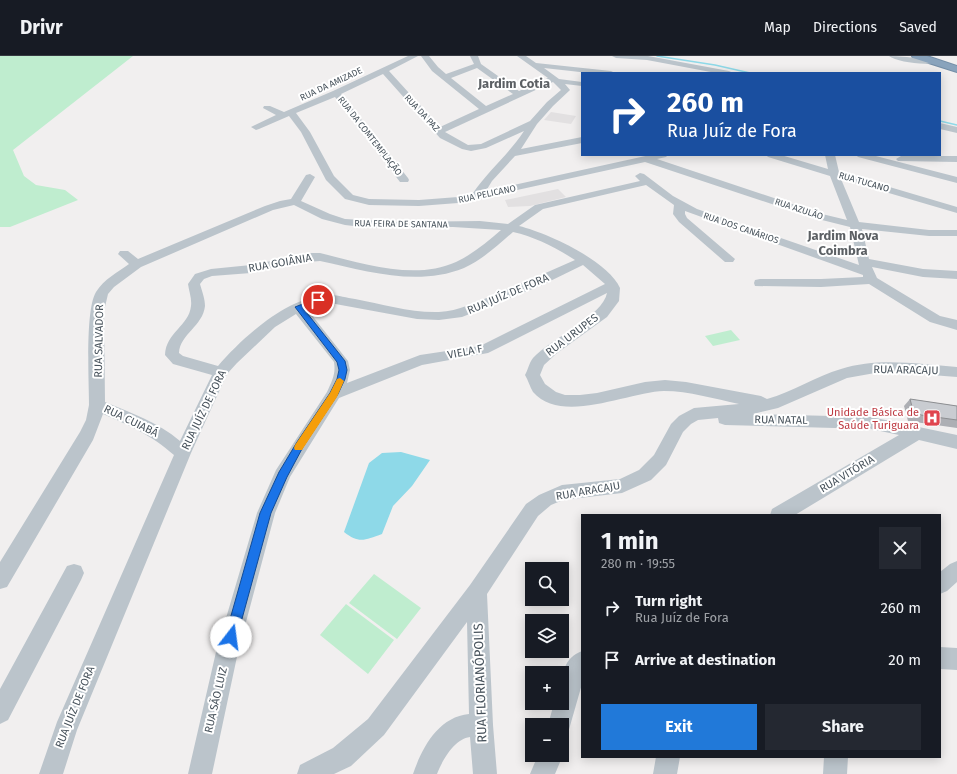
<!DOCTYPE html>
<meta charset="utf-8">
<style>
:root{--surface:#171b24;--page:#242831;--text:#f1f3f6;--muted:#9ea1a6;--line:#363941;--accent:#2179d9}
body{margin:0;font-family:"Fira Sans",sans-serif;background:var(--page);color:var(--text);height:100vh;display:flex;flex-direction:column;font-size:15px;white-space:nowrap}
*{box-sizing:border-box;margin:0}
p{font-size:13px;color:var(--muted)}
.icon{flex:none;width:22px;height:22px;fill:none;stroke:currentColor;stroke-width:2;stroke-linecap:round;stroke-linejoin:round}
.map{position:relative;flex:1;overflow:hidden}
.sheet{position:absolute;left:581px;top:458px;width:360px;height:244px;display:flex;flex-direction:column;background:var(--surface);border-radius:0px;box-shadow:0 2px 10px #0003}
.sheet>*{flex:none}
.banner{position:absolute;left:581px;top:16px;width:360px;height:84px;border-radius:0px;box-shadow:0 2px 10px #0003;background:#1a4fa0;color:#fff;overflow:hidden}
.buttons{position:absolute;left:525px;top:506px;display:grid;gap:8px}
.buttons a{display:grid;place-items:center;width:44px;height:44px;border-radius:0px;background:var(--surface);box-shadow:0 2px 10px #0003;font-size:20px}
.pin{position:absolute;display:grid;place-items:center;width:34px;height:34px;color:#fff;margin:-17px;border:2px solid #fff;border-radius:50%;box-shadow:0 1px 4px #0007}
.me{position:absolute;width:44px;margin:-22px;rotate:15deg;stroke-linejoin:round;filter:drop-shadow(0 0 3px #0008)}
.turn{display:flex;align-items:center;gap:14px;height:84px;padding:0 20px;font-size:18px}
.turn .icon{width:52px;height:52px;stroke-width:2.5}
.turn b{display:block;font-size:28px;line-height:34px}
.round{display:grid;place-items:center;flex:none;width:42px;height:42px;border-radius:0px;background:var(--page)}
.head{display:flex;align-items:center;justify-content:space-between;height:68px;padding:0 20px}
h1{font-size:24px;font-weight:700;line-height:30px}
.button{display:flex;gap:8px;margin-top:auto;padding:8px 20px}
.button a{flex:1;height:46px;border-radius:0px;background:var(--accent);color:#fff;font-size:16px;font-weight:700;line-height:46px;text-align:center}
.button a+a{background:var(--page);color:var(--text)}
ul{padding:0;list-style:none}
li{display:flex;align-items:center;gap:12px;height:52px;padding:0 20px}
li div{flex:1}
li b{display:block;font-size:15px}
li em{font-style:normal}
header{display:flex;align-items:center;gap:24px;box-sizing:border-box;height:56px;padding:0 20px;background:var(--surface);border-bottom:1px solid var(--line)}
header strong{font-size:19px}
nav{display:flex;gap:22px;margin-inline-start:auto;font-size:14px}
.map>svg:first-child{display:block}
.education{fill:#e2e0e1}
.green{fill:#bfedcf}
.water{fill:#8ed9e8}
.lines{fill:none;stroke-linecap:round;stroke-linejoin:round}
.stream{stroke:#8ed9e8;stroke-width:1.5}
.highway-casing{stroke:#748ea7;stroke-width:2}
.minor{fill:#bbc4cb;fill-rule:evenodd}
.highway{fill:#89a3bc;fill-rule:evenodd}
.wall{fill:#adafb4}
.building{fill:#c9ccd1;stroke:#8d8f92}
.route{fill:#1a73e8;stroke:#114b97}
.slow{fill:#f59e0b}
.labels{text-anchor:middle;dominant-baseline:central;stroke-width:4;stroke-linejoin:round;paint-order:stroke}
.far-street-label{font-size:9px;fill:#48535c;stroke:#fff}
.street-label{font-size:11px;fill:#48535c;stroke:#fff}
.health-label{font-size:11px;fill:#be3a42;stroke:#fff;text-anchor:end}
.far-district-label{font-size:13px;font-weight:bold;fill:#5c6064;stroke:#fff}
.near-street-label{font-size:13px;fill:#48535c;stroke:#fff}
</style>
<header>
<strong>Drivr</strong>
<nav><a>Map</a><a>Directions</a><a>Saved</a></nav>
</header>
<div class="map">
<svg width="957" height="718" viewBox="0 0 957 718">
<rect width="100%" height="100%" fill="#f1efef"/>
<path class="education" d="M551 56 576 60 571 68 544 64Z
M558 133 566 141 530 150 508 151 505 144Z"/>
<path class="green" d="M0 0H133L13 94 24 120 36 129 65 134 78 144 10 171H0Z
M731 274 740 284 713 290 705 280Z
M374 518 421 552 397 583 349 547Z
M346 548 394 584 368 618 320 579Z"/>
<path class="water" d="M401 396 430 404 412 430 393 450 382 478C365 484 359 488 344 476L369 407 382 397Z"/>
<g class="lines">
<path class="stream" d="M657 0 715 9 750 17
M940 65 957 69"/>
<g class="highway-casing">
<path id="highway" d="M912 0H927L957 10V16L913 2Z"/>
</g>
<path class="minor" d="M408 0H418L389 15 440 71 479 53 432 15 421 0H429L438 11 446 18 474 8 470 0H478L481 8 519 35 548 22 517 0H526L536 7 611 15 615 17H589L544 12 559 23 582 26V30L565 28 570 34 553 50 537 68 521 93 582 81V87L515 100 492 125 486 135 650 99H668L666 101 657 103 822 158 847 164 830 120 768 101 766 99H781L828 113 825 99H835L839 116 957 151V157L841 123 859 166 929 174H957V180H929L862 173 869 203 923 213 957 215V223L923 221 872 211 877 222 940 260 957 264V274L930 266 869 228 821 231 755 230 754 227 755 224 760 223H821L863 221V219L685 155V158L687 162 735 203 733 206H725L679 166 673 158 674 149 646 129 543 153 519 170C548 177 608 205 620 232L619 245 607 261 556 298 544 309 540 319 545 328 556 336 565 339H580L597 337 645 326 665 324 686 326 761 340 767 343C793 336 816 320 841 313 878 301 919 308 957 311V321L906 317H875L847 322 778 352 753 358 871 361 957 379V393L919 384 795 459H770L772 453 899 379 871 373 725 369 719 367 718 362 698 364 691 368 683 376 666 409 651 424 622 437 563 444 551 449 538 460 487 538 493 669 497 718H473L470 681C454 683 442 705 437 718H413C422 692 438 661 469 658L467 566 384 679 351 710 334 718H297L300 709 333 692 368 663 470 529 526 448 539 439 562 429 620 423 639 414 654 399 671 368 679 360 694 352 739 348C715 343 689 335 664 335 628 336 562 369 533 336 530 331 528 324 525 319 528 314 529 307 533 302 550 283 603 260 607 237L488 297 422 309 339 342 290 421 275 457 238 596 212 718H188L216 596 257 457 276 414 327 336C332 325 336 318 334 306L296 258 275 271 237 307 227 318 191 397 77 674 63 718H39L57 666 174 399C151 379 131 370 103 358L93 384 7 531 0 533V506L80 376 86 364 89 349C89 325 85 254 96 236 104 223 118 216 129 208L118 198 120 195H128L138 203 265 150 280 145 291 143 306 119 310 118 315 121 301 145 330 158 345 163 398 166 480 165 508 168 535 149 640 125 635 120 640 117 644 118 673 140 697 153 859 209 850 171 814 162 645 106 458 147 419 150 369 149 345 143 326 124 301 76 289 60 259 73 256 74 251 71 276 59 263 52 264 50H270L284 56 333 35ZM477 12 513 38 486 50 451 22ZM383 18 440 82 462 93 471 95 486 92 524 75C509 98 488 115 473 137L458 141 419 144 369 143 353 139 334 120 310 76 296 57 335 41 400 126H408L409 124 408 122 341 38ZM553 26 561 34 547 46 530 65 481 88 468 89 445 76ZM294 149 322 163 345 169 371 172 453 171 501 174C487 186 473 198 456 206 414 225 362 207 320 197H311L251 209 211 213 195 218 188 228C189 235 192 243 191 250 189 270 166 276 165 299L173 308 212 319 180 385C158 366 131 357 105 346L104 255 108 238 114 231 141 211 273 154ZM513 176C535 181 555 191 575 204 548 216 521 228 494 239 476 246 459 255 439 256 411 257 382 248 355 243 347 242 338 239 331 239 290 238 243 281 218 310L183 300 179 297C180 278 203 270 205 250 205 243 202 235 200 228L204 223 212 220 251 217 294 207 320 205C367 215 417 231 464 212 482 204 498 189 513 176ZM583 209 605 228 480 290 420 299 347 327 350 314 348 305 307 253 330 247 417 263 439 264 462 261 540 230Z
M612 0H648L729 15 733 17H716L647 4 616 2Z
M889 0C896 0 935 3 938 5 930 11 897 6 889 0Z
M940 67 957 71V77L940 73Z
M856 99H872L957 121V127L858 101Z
M901 100H957V106L898 105 896 103Z
M957 505V526L947 535 940 538V516L950 508Z
M74 508 81 510 84 517 81 524 8 664 0 668V633L67 510Z
M940 591 957 592V614L940 613Z
M582 595V628L568 677 562 680V669H548L554 647H562C562 626 559 604 582 595Z
M562 696 563 699 555 718H530L538 699H562Z
M656 701H680L677 718H653Z
M824 701H848L847 718H823Z"/>
<use href="#highway" class="highway"/>
</g>
<path class="wall" d="M910 343 957 350V372L908 365 904 350Z"/>
<path class="building" d="M910 343 957 350V364L914 358Z"/>
<path class="route" d="M318 242 321 243V246L303 252 345 305 347 314 345 323 338 338 303 391 287 421 271 457 237 581 235 585 231 587 227 585 225 581 260 457 279 416 297 386 330 337 337 323 339 314 337 306 295 251Z"/>
<path class="slow" d="M340 322 344 325 337 341 302 394H295L294 392 295 389 330 337 337 323Z"/>
<defs>
<g id="hospital-square" transform="scale(0.9)"><rect x="-9" y="-9" width="18" height="18" rx="4" fill="#e0444e" stroke="#fff"/><path d="M-5-5h3v3.5h4V-5h3V5h-3V1.5h-4V5h-3Z" fill="#fff"/></g>
</defs>
<g fill-rule="evenodd">
<use href="#hospital-square" x="932" y="362"/>
</g>
<g class="labels">
<g class="far-street-label">
<text transform="translate(331 28) rotate(-25)">RUA DA AMIZADE</text>
<text transform="translate(422 57) rotate(47)">RUA DA PAZ</text>
<text transform="translate(370 80) rotate(52)">RUA DA COMTEMPLAÇÃO</text>
<text transform="translate(864 126) rotate(16)">RUA TUCANO</text>
<text transform="translate(487 138) rotate(-12)">RUA PELICANO</text>
<text transform="translate(799 153) rotate(18)">RUA AZULÃO</text>
<text transform="translate(401 168) rotate(1)">RUA FEIRA DE SANTANA</text>
<text transform="translate(741 172) rotate(19)">RUA DOS CANÁRIOS</text>
</g>
<g class="street-label">
<text transform="translate(280 207) rotate(-10)">RUA GOIÂNIA</text>
<text transform="translate(508 238) rotate(-23)">RUA JUÍZ DE FORA</text>
<text transform="translate(572 279) rotate(-37)">RUA URUPES</text>
<text transform="translate(99 285) rotate(-89)">RUA SALVADOR</text>
<text transform="translate(465 296) rotate(-11)">VIELA F</text>
<text transform="translate(906 314) rotate(1)">RUA ARACAJU</text>
<text transform="translate(204 354) rotate(-64)">RUA JUÍZ DE FORA</text>
<text transform="translate(781 364) rotate(1)">RUA NATAL</text>
<text transform="translate(131 365) rotate(26)">RUA CUIABÁ</text>
<text transform="translate(847 418) rotate(-31)">RUA VITÓRIA</text>
<text transform="translate(588 435) rotate(-10)">RUA ARACAJU</text>
<text transform="translate(216 644) rotate(-77)">RUA SÃO LUIZ</text>
<text transform="translate(75 651) rotate(-68)">RUA JUÍZ DE FORA</text>
</g>
<g class="health-label">
<text x="919" y="356">Unidade Básica de<tspan x="919" dy="13">Saúde Turiguara</tspan></text>
</g>
<g class="far-district-label">
<text x="514" y="27">Jardim Cotia</text>
<text x="843" y="179">Jardim Nova<tspan x="843" dy="15">Coimbra</tspan></text>
</g>
<g class="near-street-label">
<text transform="translate(480 627) rotate(-92)">RUA FLORIANÓPOLIS</text>
</g>
</g>
</svg>
<div class="buttons">
<a><svg class="icon" aria-label="search" viewBox="0 0 24 24"><circle cx="10" cy="10" r="6"/><path d="M15 15l6 6"/></svg></a>
<a><svg class="icon" aria-label="layers" viewBox="0 0 24 24"><path d="M12 4l9 5-9 5-9-5zM3 14l9 5 9-5"/></svg></a>
<a>+</a>
<a>−</a>
</div>
<div class="pin" style="left:318px;top:244px;background:#d93025"><svg class="icon" aria-label="arrive" viewBox="0 0 24 24"><path d="M6 21V4h12l-3 4 3 4H6"/></svg></div>
<svg class="me" style="left:231px;top:581px" viewBox="-20 -20 40 40"><circle r="19" fill="#fff"/><path d="M0-13L10 11 0 6-10 11z" fill="#1a73e8"/></svg>
<div class="banner">
<div class="turn"><svg class="icon" aria-label="right" viewBox="0 0 24 24"><path d="M7 20v-9h11M14 6l5 5-5 5"/></svg><div><b>260 m</b>Rua Juíz de Fora</div></div>
</div>
<section class="sheet">
<div class="head"><div><h1>1 min</h1><p>280 m · 19:55</p></div><a class="round"><svg class="icon" aria-label="close" viewBox="0 0 24 24"><path d="M6 6l12 12M18 6L6 18"/></svg></a></div>
<ul>
<li><svg class="icon" aria-label="right" viewBox="0 0 24 24"><path d="M7 20v-9h11M14 6l5 5-5 5"/></svg><div><b>Turn right</b><p>Rua Juíz de Fora</p></div><em>260 m</em></li>
<li><svg class="icon" aria-label="arrive" viewBox="0 0 24 24"><path d="M6 21V4h12l-3 4 3 4H6"/></svg><div><b>Arrive at destination</b></div><em>20 m</em></li>
</ul>
<div class="button"><a>Exit</a><a>Share</a></div>
</section>
</div>
